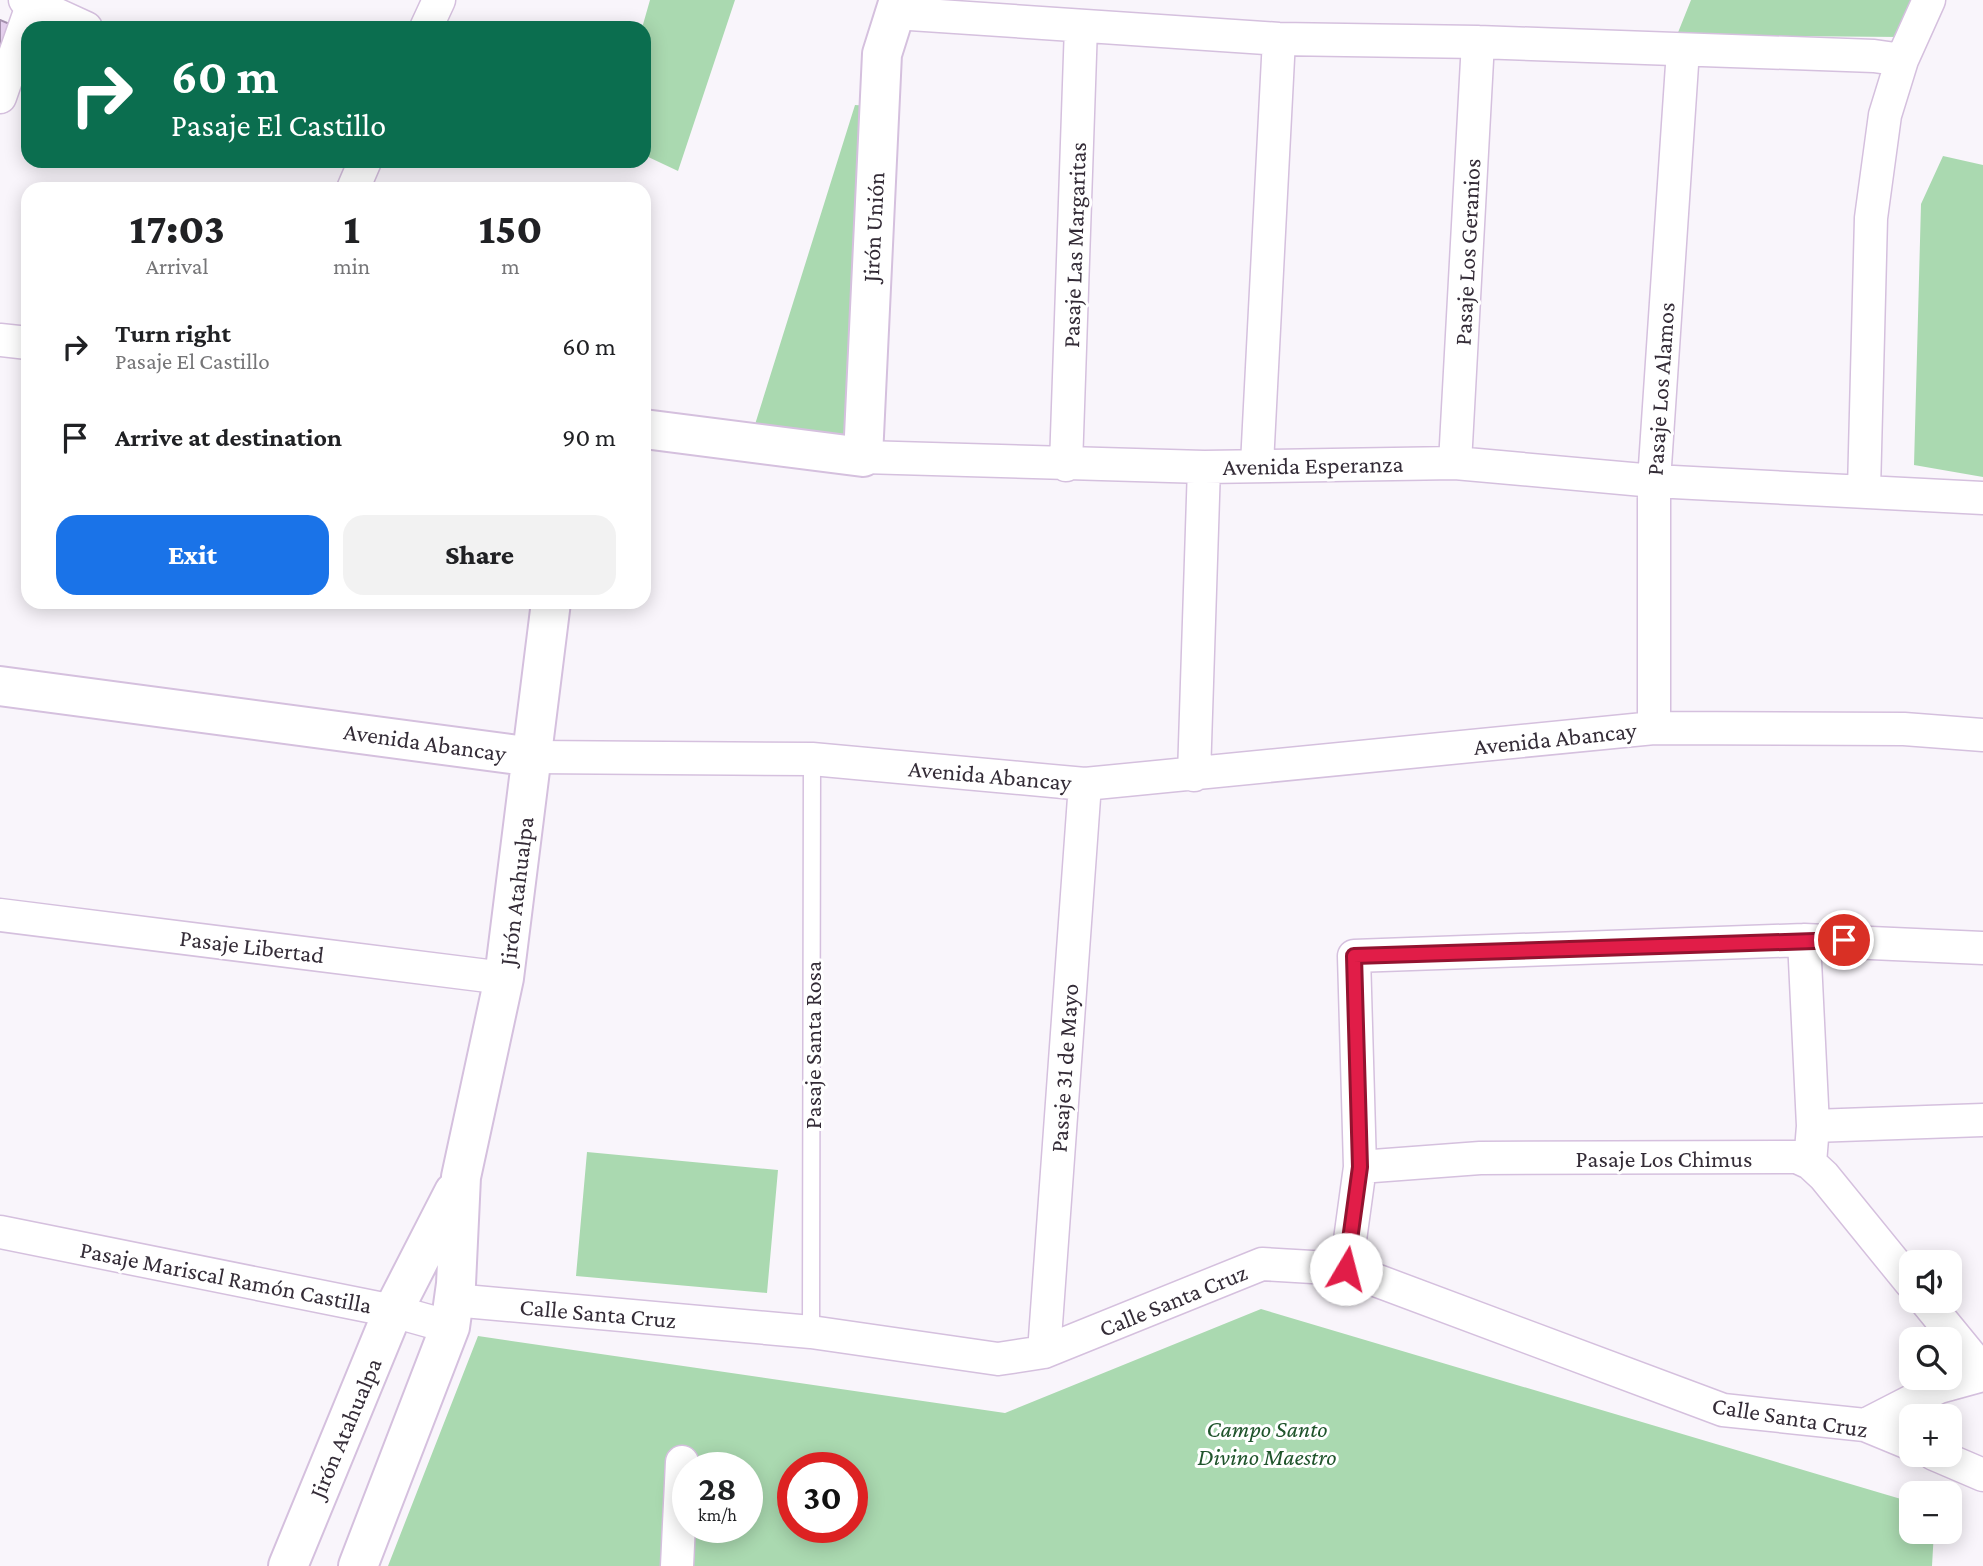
<!DOCTYPE html>
<meta charset="utf-8">
<style>
:root{--surface:#fff;--page:#f2f2f2;--text:#202124;--muted:#757577;--accent:#1a73e8}
body{margin:0;font-family:"Crimson Pro",serif;background:var(--page);color:var(--text);height:100vh;display:flex;flex-direction:column;font-size:26px;white-space:nowrap}
*{box-sizing:border-box;margin:0}
p{font-size:23px;color:var(--muted)}
.icon{flex:none;width:38px;height:38px;fill:none;stroke:currentColor;stroke-width:2;stroke-linecap:round;stroke-linejoin:round}
.map{position:relative;flex:1;overflow:hidden}
.panel{position:absolute;left:21px;top:182px;width:630px;height:427px;display:flex;flex-direction:column;background:var(--surface);border-radius:21px;box-shadow:0 4px 18px #0003}
.panel>*{flex:none}
.top-card{position:absolute;left:21px;top:21px;width:630px;height:147px;border-radius:21px;box-shadow:0 4px 18px #0003;background:#0b6e4f;color:#fff;overflow:hidden}
.tools{position:absolute;left:1899px;top:1250px;display:grid;gap:14px}
.tools a{display:grid;place-items:center;width:63px;height:63px;border-radius:14px;background:var(--surface);box-shadow:0 4px 18px #0003;font-size:35px}
.speed{position:absolute;left:672px;top:1452px;display:flex;gap:14px;font-size:35px;font-weight:700;text-align:center}
.speed>*{display:grid;place-content:center;width:91px;height:91px;border-radius:50%;background:var(--surface);box-shadow:0 4px 18px #0003;line-height:1}
.speed small{font-size:18px;font-weight:400}
.speed .limit{border:10px solid #d22;background:#fff;color:#111}
.pin{position:absolute;display:grid;place-items:center;width:60px;height:60px;color:#fff;margin:-30px;border:4px solid #fff;border-radius:50%;box-shadow:0 2px 7px #0007}
.me{position:absolute;width:77px;margin:-38px;rotate:8deg;stroke-linejoin:round;filter:drop-shadow(0 0 5px #0008)}
.turn{display:flex;align-items:center;gap:24px;height:147px;padding:0 35px;font-size:32px}
.turn .icon{width:91px;height:91px;stroke-width:2.5}
.turn b{display:block;font-size:49px;line-height:60px}
.eta{display:flex;justify-content:space-evenly;align-items:center;height:119px;text-align:center}
.eta b{font-size:42px;font-weight:800;line-height:49px}
.primary-button{display:flex;gap:14px;margin-top:auto;padding:14px 35px}
.primary-button a{flex:1;height:80px;border-radius:21px;background:var(--accent);color:#fff;font-size:28px;font-weight:800;line-height:80px;text-align:center}
.primary-button a+a{background:var(--page);color:var(--text)}
ul{padding:0;list-style:none}
li{display:flex;align-items:center;gap:21px;height:91px;padding:0 35px}
li div{flex:1}
li b{display:block;font-size:26px}
li em{font-style:normal}
.map>svg:first-child{display:block}
.green{fill:#aad9b0;fill-rule:evenodd}
.building{fill:#e4cfed;stroke:#a490ad;stroke-width:2}
.lines{fill:none;stroke-linecap:round;stroke-linejoin:round}
.lane-casing{stroke:#d5c0de;stroke-width:19}
.street-casing{stroke:#d5c0de;stroke-width:35}
.secondary-casing{stroke:#d5c0de;stroke-width:42}
.lane{stroke:#fff;stroke-width:16}
.street{stroke:#fff;stroke-width:32}
.secondary{stroke:#fff;stroke-width:38}
.route-casing{stroke:#92132f;stroke-width:18}
.route{stroke:#e11d48;stroke-width:12}
.labels{text-anchor:middle;dominant-baseline:central;stroke-width:6;stroke-linejoin:round;paint-order:stroke}
.street-label{font-size:24px;fill:#342c37;stroke:#fff}
.park-label{font-size:24px;font-style:italic;fill:#1f542b;stroke:#fff}
</style>
<div class="map">
<svg width="1983" height="1566" viewBox="0 0 1983 1566">
<rect width="100%" height="100%" fill="#f9f5fb"/>
<path class="green" d="M650 0H735L678 171 644 155 642 28Z
M1691 0H1924L1902 37 1677 35Z
M855 105 871 106 848 446 752 434Z
M1943 156 1983 165V477L1914 465 1921 204Z
M587 1152 778 1170 767 1293 576 1276Z
M1261 1309 1911 1502V1531H1934L1932 1566H388L478 1336 1005 1413ZM688 1468H747V1528H688ZM793 1468H852V1528H793Z"/>
<path class="building" d="M0 20 12 25 0 48Z"/>
<g class="lines">
<g class="lane-casing">
<path id="lane" d="M811 1332 812 759"/>
</g>
<g class="street-casing">
<path id="street" d="M25 0 86 28
M895 13 1279 39 1478 42 1874 56 1902 60
M426 28 439 0
M0 97 34 0
M353 189 365 161
M0 340 28 343
M863 457 1204 467 1455 463 1654 481 1983 498
M1455 463 1478 42
M1257 464 1279 39
M1066 465 1081 26
M1864 490 1871 218 1885 115 1902 60 1929 0
M1654 728V481L1683 50
M533 757 812 759 1085 784 1654 728 1904 729 1983 735
M1194 775 1204 467
M0 915 504 978
M1804 940 1813 1126 1810 1163
M1813 1126 1983 1120
M1360 1167 1480 1158 1797 1157 1810 1163 1824 1176 1911 1283
M0 1232 393 1311 450 1327
M1346 1269 1360 1167 1354 956 1804 940 1983 948
M453 1300 811 1332 998 1359 1044 1352 1262 1264 1346 1269 1723 1410 1865 1425 1911 1444
M1925 1300 1983 1371
M1044 1352 1085 784
M1865 1425 1939 1387 1983 1375
M1934 1454 1983 1475
M677 1566 682 1462"/>
</g>
<g class="secondary-casing">
<path id="secondary" d="M644 429 863 457 882 54 899 0
M0 686 533 757
M288 1566 393 1311 454 1192
M358 1566 450 1327 456 1284 461 1177 504 978 551 602"/>
</g>
<use href="#lane" class="lane"/>
<use href="#street" class="street"/>
<use href="#secondary" class="secondary"/>
</g>
<g class="lines">
<g class="route-casing">
<path id="route" d="M1346 1269 1360 1167 1354 956 1844 940"/>
</g>
<use href="#route" class="route"/>
</g>
<g class="labels">
<g class="street-label">
<text transform="translate(873 227) rotate(-87)">Jirón Unión</text>
<text transform="translate(1074 245) rotate(-88)">Pasaje Las Margaritas</text>
<text transform="translate(1467 252) rotate(-87)">Pasaje Los Geranios</text>
<text transform="translate(1660 389) rotate(-86)">Pasaje Los Alamos</text>
<text transform="translate(1313 465) rotate(-1)">Avenida Esperanza</text>
<text transform="translate(1555 738) rotate(-6)">Avenida Abancay</text>
<text transform="translate(425 742) rotate(8)">Avenida Abancay</text>
<text transform="translate(990 775) rotate(5)">Avenida Abancay</text>
<text transform="translate(516 891) rotate(-83)">Jirón Atahualpa</text>
<text transform="translate(252 946) rotate(7)">Pasaje Libertad</text>
<text transform="translate(812 1045) rotate(-90)">Pasaje Santa Rosa</text>
<text transform="translate(1064 1068) rotate(-86)">Pasaje 31 de Mayo</text>
<text x="1664" y="1158">Pasaje Los Chimus</text>
<text transform="translate(226 1277) rotate(11)">Pasaje Mariscal Ramón Castilla</text>
<text transform="translate(1173 1300) rotate(-22)">Calle Santa Cruz</text>
<text transform="translate(598 1313) rotate(5)">Calle Santa Cruz</text>
<text transform="translate(1790 1417) rotate(9)">Calle Santa Cruz</text>
<text transform="translate(345 1428) rotate(-67)">Jirón Atahualpa</text>
</g>
<g class="park-label">
<text x="1267" y="1428">Campo Santo<tspan x="1267" dy="28">Divino Maestro</tspan></text>
</g>
</g>
</svg>
<div class="tools">
<a><svg class="icon" aria-label="sound" viewBox="0 0 24 24"><path d="M4 9h4l5-4v14l-5-4H4zM17 9q2 3 0 6"/></svg></a>
<a><svg class="icon" aria-label="search" viewBox="0 0 24 24"><circle cx="10" cy="10" r="6"/><path d="M15 15l6 6"/></svg></a>
<a>+</a>
<a>−</a>
</div>
<div class="speed"><div>28<small>km/h</small></div><div class="limit">30</div></div>
<div class="pin" style="left:1844px;top:940px;background:#d93025"><svg class="icon" aria-label="arrive" viewBox="0 0 24 24"><path d="M6 21V4h12l-3 4 3 4H6"/></svg></div>
<svg class="me" style="left:1346px;top:1269px" viewBox="-20 -20 40 40"><circle r="19" fill="#fff"/><path d="M0-13L10 11 0 6-10 11z" fill="#e11d48"/></svg>
<div class="top-card">
<div class="turn"><svg class="icon" aria-label="right" viewBox="0 0 24 24"><path d="M7 20v-9h11M14 6l5 5-5 5"/></svg><div><b>60 m</b>Pasaje El Castillo</div></div>
</div>
<section class="panel">
<div class="eta">
<div><b>17:03</b><p>Arrival</p></div>
<div><b>1</b><p>min</p></div>
<div><b>150</b><p>m</p></div>
</div>
<ul>
<li><svg class="icon" aria-label="right" viewBox="0 0 24 24"><path d="M7 20v-9h11M14 6l5 5-5 5"/></svg><div><b>Turn right</b><p>Pasaje El Castillo</p></div><em>60 m</em></li>
<li><svg class="icon" aria-label="arrive" viewBox="0 0 24 24"><path d="M6 21V4h12l-3 4 3 4H6"/></svg><div><b>Arrive at destination</b></div><em>90 m</em></li>
</ul>
<div class="primary-button"><a>Exit</a><a>Share</a></div>
</section>
</div>
